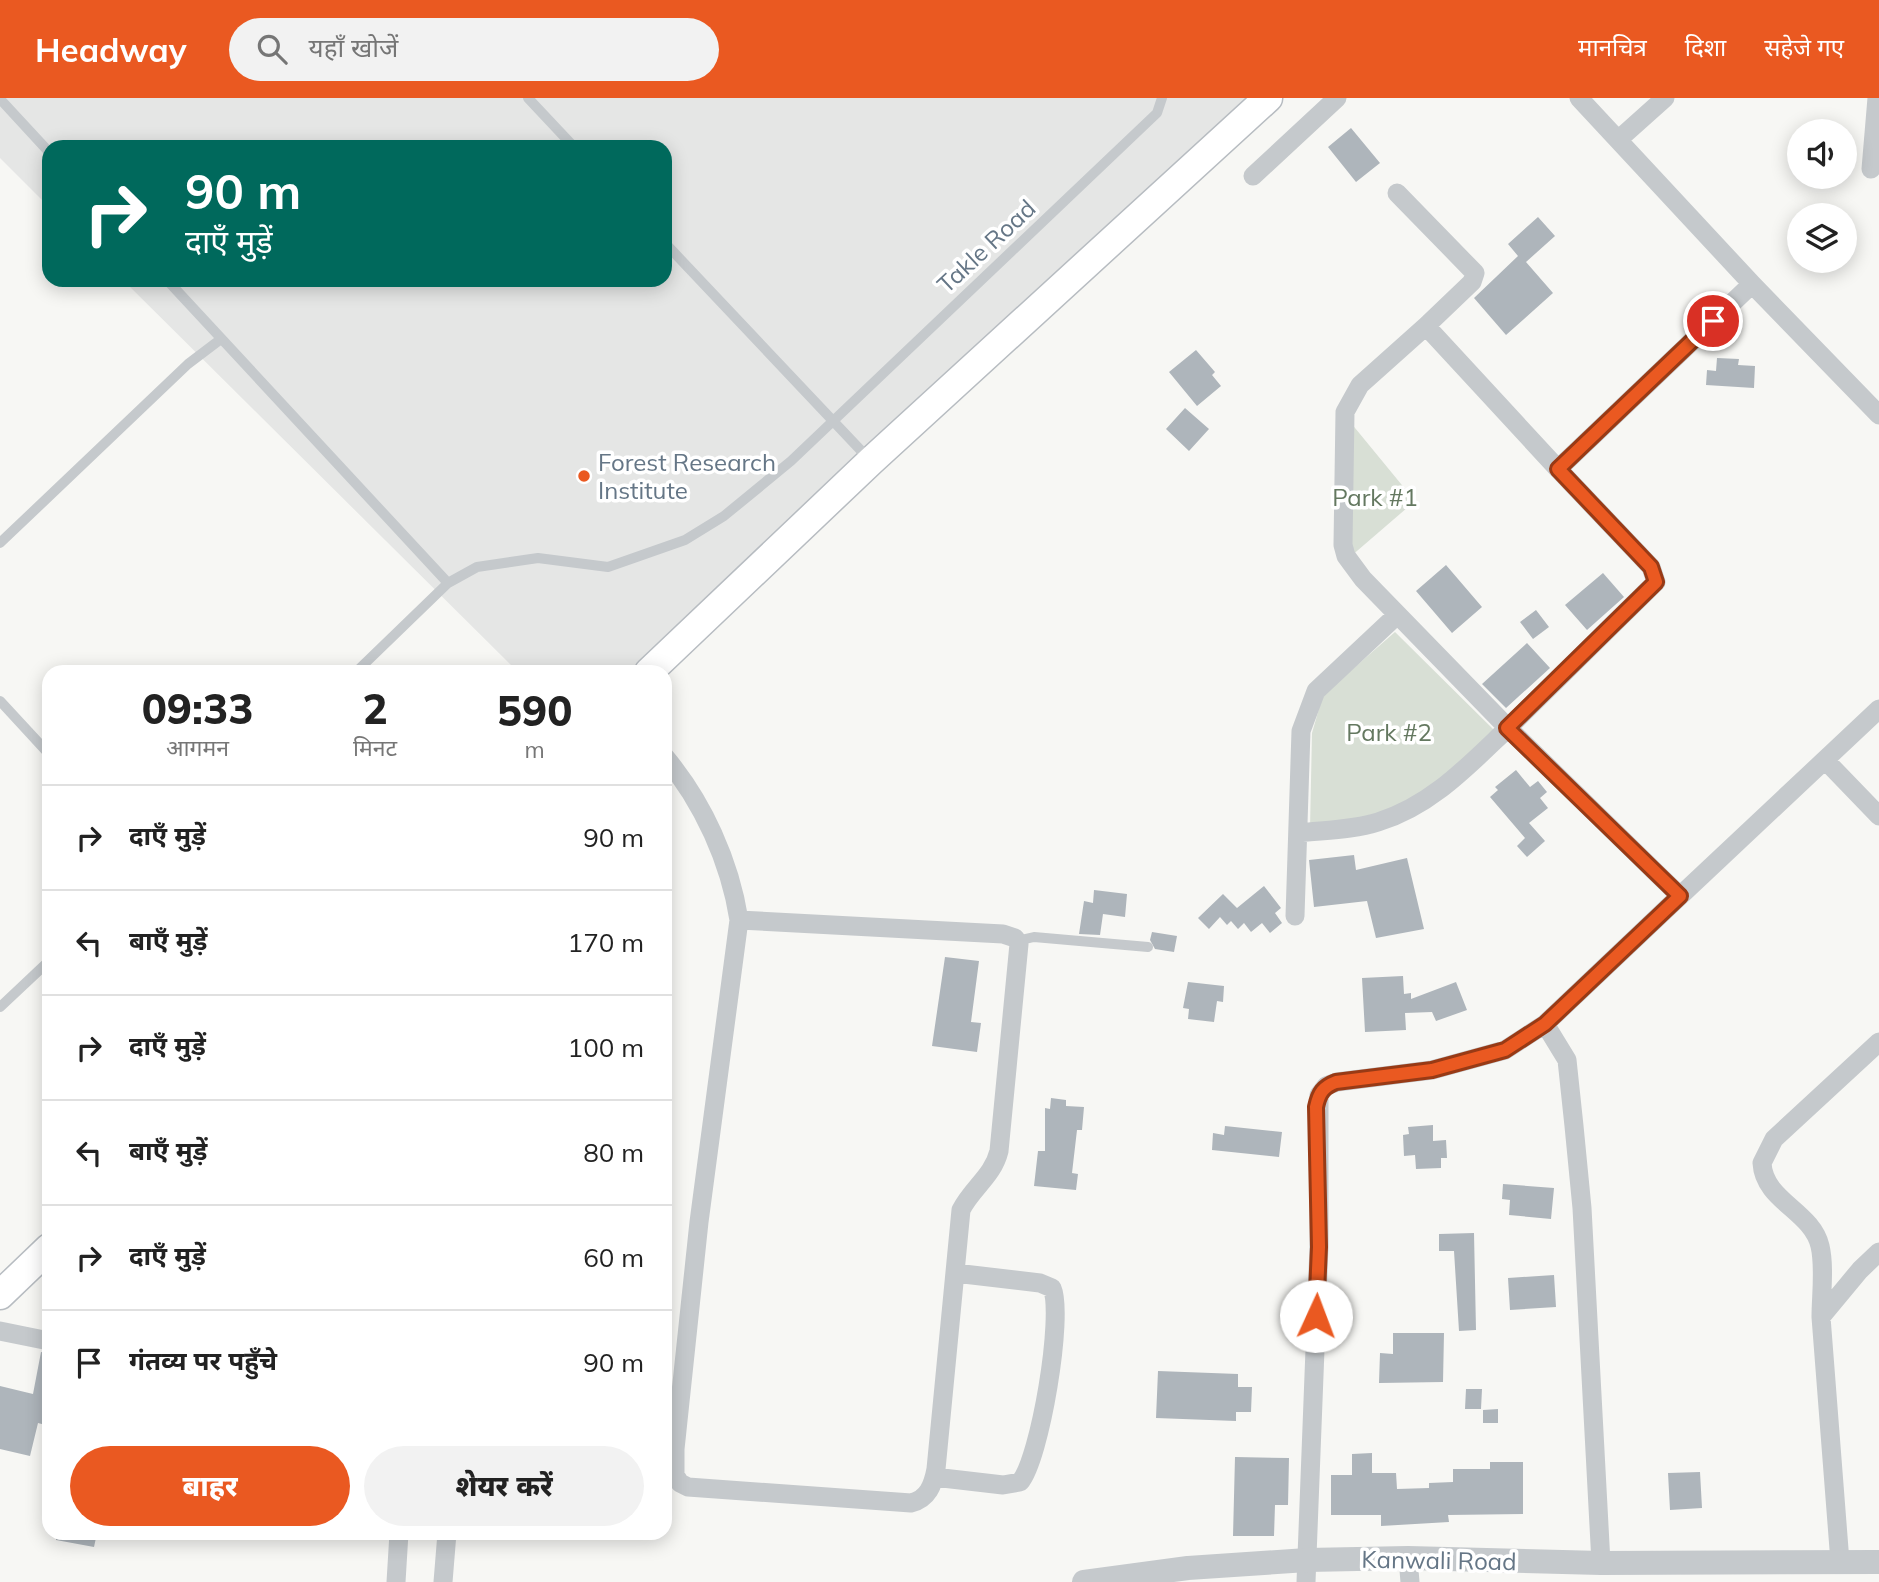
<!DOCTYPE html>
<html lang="hi">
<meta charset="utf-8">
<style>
:root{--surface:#fff;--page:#f2f2f2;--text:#222;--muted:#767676;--line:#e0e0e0;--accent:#ea5921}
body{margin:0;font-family:Mulish,"Noto Sans Devanagari",sans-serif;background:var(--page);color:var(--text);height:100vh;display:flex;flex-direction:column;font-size:26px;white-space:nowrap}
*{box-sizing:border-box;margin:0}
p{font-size:23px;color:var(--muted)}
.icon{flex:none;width:38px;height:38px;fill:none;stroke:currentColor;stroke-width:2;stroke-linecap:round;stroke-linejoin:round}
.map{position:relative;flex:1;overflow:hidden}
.drawer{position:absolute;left:42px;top:567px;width:630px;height:875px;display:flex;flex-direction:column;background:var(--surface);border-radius:21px;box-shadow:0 4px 18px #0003}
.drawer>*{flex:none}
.guide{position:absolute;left:42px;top:42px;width:630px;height:147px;border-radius:21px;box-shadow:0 4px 18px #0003;background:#00695c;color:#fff;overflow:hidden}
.controls{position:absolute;left:1787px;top:21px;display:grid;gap:14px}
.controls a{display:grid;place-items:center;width:70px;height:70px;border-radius:50%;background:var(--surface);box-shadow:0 4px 18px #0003;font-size:35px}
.pin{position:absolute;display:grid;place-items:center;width:60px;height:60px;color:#fff;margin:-30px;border:4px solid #fff;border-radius:50%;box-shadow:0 2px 7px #0007}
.me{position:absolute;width:77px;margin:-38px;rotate:2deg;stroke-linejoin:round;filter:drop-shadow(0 0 5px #0008)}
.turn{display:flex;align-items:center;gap:24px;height:147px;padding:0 28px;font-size:32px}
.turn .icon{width:91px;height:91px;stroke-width:2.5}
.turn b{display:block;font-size:49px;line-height:60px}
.eta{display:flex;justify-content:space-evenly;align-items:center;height:119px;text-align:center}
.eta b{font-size:42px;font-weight:800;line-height:49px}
.primary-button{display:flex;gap:14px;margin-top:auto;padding:14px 28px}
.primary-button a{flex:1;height:80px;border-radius:42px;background:var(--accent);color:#fff;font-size:28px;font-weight:800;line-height:80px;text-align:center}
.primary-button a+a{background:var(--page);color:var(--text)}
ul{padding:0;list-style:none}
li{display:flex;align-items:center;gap:21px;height:105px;padding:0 28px;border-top:2px solid var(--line)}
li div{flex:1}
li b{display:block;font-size:26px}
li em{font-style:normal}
header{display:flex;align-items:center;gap:42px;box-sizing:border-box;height:98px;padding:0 35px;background:var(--accent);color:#fff}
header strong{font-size:33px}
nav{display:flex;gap:38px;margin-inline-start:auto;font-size:24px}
.search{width:490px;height:63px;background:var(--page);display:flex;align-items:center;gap:18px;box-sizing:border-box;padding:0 24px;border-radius:38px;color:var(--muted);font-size:26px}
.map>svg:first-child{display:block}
.built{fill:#e5e6e5}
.green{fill:#d8dfd5}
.building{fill:#aeb5bb}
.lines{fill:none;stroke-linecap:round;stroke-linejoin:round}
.secondary-casing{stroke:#b7bcc1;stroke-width:31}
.service{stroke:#c5c9cc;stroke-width:10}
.minor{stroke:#c5c9cc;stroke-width:19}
.tertiary{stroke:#c5c9cc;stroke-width:24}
.secondary{stroke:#fff;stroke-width:28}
.route-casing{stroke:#983a15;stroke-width:18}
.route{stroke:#ea5921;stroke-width:12}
.poi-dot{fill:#ea5921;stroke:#fff;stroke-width:2.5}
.labels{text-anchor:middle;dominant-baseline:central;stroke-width:7;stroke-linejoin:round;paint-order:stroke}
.street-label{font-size:24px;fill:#657686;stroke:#fff}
.poi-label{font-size:24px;fill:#657686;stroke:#fff;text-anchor:start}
.park-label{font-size:24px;fill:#647860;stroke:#fff}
</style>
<header>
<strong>Headway</strong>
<div class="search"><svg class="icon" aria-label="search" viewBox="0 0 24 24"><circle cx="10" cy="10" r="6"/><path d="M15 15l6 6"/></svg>यहाँ खोजें</div>
<nav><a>मानचित्र</a><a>दिशा</a><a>सहेजे गए</a></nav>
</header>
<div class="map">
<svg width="1879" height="1484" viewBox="0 0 1879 1484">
<rect width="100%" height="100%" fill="#f7f7f4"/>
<path class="built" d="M0 0H1259L635 574H518L123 182H665V49H49V109L0 60Z"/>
<path class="green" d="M1346 319 1415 403 1350 459Z
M1395 534 1496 634 1438 691 1362 725 1310 731 1312 635 1323 597Z"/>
<path class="building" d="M1351 30 1380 65 1356 84 1328 49Z
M1538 119 1555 138 1526 164 1553 195 1506 237 1474 200 1518 158 1508 146Z
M1196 252 1215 274 1212 277 1221 288 1197 308 1169 274Z
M1717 260 1739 261 1738 267 1755 268 1754 290 1706 287 1707 272 1716 273Z
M1185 310 1209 331 1189 353 1166 331Z
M1446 467 1482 509 1452 535 1416 493Z
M1603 475 1624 499 1587 532 1565 507Z
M1536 512 1549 529 1533 541 1520 524Z
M1527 545 1550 570 1506 610 1482 586Z
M1516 672 1530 689 1538 683 1547 694 1540 700 1548 710 1529 725 1545 743 1527 759 1517 748 1525 740 1490 699 1498 692 1495 689Z
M1354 757 1356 772 1407 760 1424 831 1376 840 1367 803 1314 809 1309 762Z
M1264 788 1281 810 1275 815 1282 825 1270 835 1262 825 1251 834 1244 825 1238 831 1231 823 1227 827 1220 819 1209 831 1198 820 1223 796 1237 810Z
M1094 792 1127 796 1125 819 1103 816 1100 837 1079 836 1084 803 1093 805Z
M1152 834 1177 838 1174 854 1155 851 1150 842Z
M945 859 979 863 971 924 981 925 977 954 932 948Z
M1403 878 1404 896 1411 895V901L1456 884 1467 912 1436 923 1432 914 1405 915 1406 932 1365 934 1362 880Z
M1188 884 1224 888 1223 904 1217 903 1214 924 1188 921 1189 911 1183 910Z
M1051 1000 1066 1002V1008L1084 1009 1082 1032H1077L1072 1075 1078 1076 1076 1092 1034 1088 1038 1053H1045V1010L1050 1011Z
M1433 1027V1043L1446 1042 1447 1060H1441V1070L1416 1071 1415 1057 1404 1058 1403 1037 1409 1036 1408 1029Z
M1225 1028 1282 1034 1279 1059 1212 1052 1213 1035 1224 1037Z
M1503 1086 1554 1090 1551 1121 1509 1117 1510 1102 1502 1101Z
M1474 1135 1476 1232 1459 1233 1454 1153H1439V1136Z
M1554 1177 1556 1209 1510 1212 1508 1180Z
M1393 1235H1444L1443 1284 1379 1285 1380 1255 1393 1256Z
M41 1254 49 1255V1328L38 1325 30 1358 0 1351V1288L33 1296Z
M1158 1273 1238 1276V1289H1252L1251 1314H1236V1323L1156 1320Z
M1466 1291H1482L1481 1311H1465Z
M1498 1311V1325H1483V1312Z
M1372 1355V1375H1396L1397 1391 1429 1390V1385L1453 1384V1371H1490V1364H1523V1416L1448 1417 1449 1424 1381 1428V1417H1331V1377H1352V1356Z
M1235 1359 1289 1360 1288 1407H1275L1274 1438H1233Z
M1700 1374 1702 1410 1670 1412 1668 1375Z
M56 1435H97L94 1449 56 1442Z"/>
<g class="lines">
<g class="secondary-casing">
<path id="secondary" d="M649 574 871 363 1268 0
M0 1197 49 1150"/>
</g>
<path class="service" d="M528 0 574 49
M0 1 49 54
M665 145 869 361
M167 182 448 485
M0 445 188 266 221 241
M356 574 448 485 477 469 538 460 608 469 685 442 724 418 791 363 1157 15 1162 0
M0 603 49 656
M1017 843 1034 839 1148 849
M0 909 49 863"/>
<path class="minor" d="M1579 0 1752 186 1879 317
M1618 42 1665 0
M1871 71 1877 0
M1253 78 1337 0
M1397 95 1475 175 1472 184 1426 228
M665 659C703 704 730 764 739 822
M1825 662 1879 718
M1298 735C1324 732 1353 732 1378 724 1431 708 1469 667 1508 630L1363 481 1346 458 1343 447 1345 314 1360 287 1426 228 1558 371
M1680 798 1879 611
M1295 818 1301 633 1316 593 1397 517
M739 822 1003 836 1015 840 1019 846 999 1053C993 1078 972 1090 961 1112L936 1371C933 1387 928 1401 911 1405L688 1389 680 1385 675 1377V1351L699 1124Z
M1545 926 1567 962 1574 1028 1582 1110 1601 1465
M1821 1219C1821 1198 1825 1169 1820 1148 1812 1113 1764 1103 1762 1065L1774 1041 1879 944
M0 1233 49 1243
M934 1379 1003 1387 1020 1384C1040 1361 1064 1217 1052 1190L1040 1185 955 1175
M1408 1460 1410 1484
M1840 1464 1821 1219 1860 1172 1879 1154
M396 1484 399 1435
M443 1484 447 1435
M1306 1484 1319 1148V997L1326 988 1337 984 1432 972 1505 952 1545 926 1680 798 1508 630 1656 484 1651 469 1558 371 1752 186"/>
<path class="tertiary" d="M1084 1484 1188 1470 1307 1462 1408 1460 1601 1465 1879 1464"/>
<use href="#secondary" class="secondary"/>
</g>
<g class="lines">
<g class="route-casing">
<path id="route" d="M1316 1218 1319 1149 1316 1009C1319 995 1323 989 1336 984L1432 972 1505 952 1545 926 1680 798 1507 630 1656 484 1651 469 1558 371 1713 223"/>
</g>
<use href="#route" class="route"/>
</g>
<circle class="poi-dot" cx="584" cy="378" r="7"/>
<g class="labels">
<g class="street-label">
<text transform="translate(986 148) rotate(-43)">Takle Road</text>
<text transform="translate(1439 1462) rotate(1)">Kanwali Road</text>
</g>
<g class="poi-label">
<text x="598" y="364">Forest Research<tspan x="598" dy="28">Institute</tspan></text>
</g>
<g class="park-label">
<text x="1375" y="399">Park #1</text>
<text x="1389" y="634">Park #2</text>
</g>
</g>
</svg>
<div class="controls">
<a><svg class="icon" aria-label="sound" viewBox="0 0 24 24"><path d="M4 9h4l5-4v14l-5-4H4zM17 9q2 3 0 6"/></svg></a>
<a><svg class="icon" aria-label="layers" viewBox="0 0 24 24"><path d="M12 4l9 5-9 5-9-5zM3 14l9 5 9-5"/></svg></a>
</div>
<div class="pin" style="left:1713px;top:223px;background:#d93025"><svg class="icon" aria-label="arrive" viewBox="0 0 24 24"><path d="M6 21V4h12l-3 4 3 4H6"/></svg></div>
<svg class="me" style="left:1316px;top:1218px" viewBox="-20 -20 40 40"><circle r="19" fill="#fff"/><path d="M0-13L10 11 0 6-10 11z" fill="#ea5921"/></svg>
<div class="guide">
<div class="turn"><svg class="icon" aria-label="right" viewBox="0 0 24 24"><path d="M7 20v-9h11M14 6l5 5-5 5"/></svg><div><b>90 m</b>दाएँ मुड़ें</div></div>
</div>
<section class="drawer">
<div class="eta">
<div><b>09:33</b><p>आगमन</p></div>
<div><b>2</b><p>मिनट</p></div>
<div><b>590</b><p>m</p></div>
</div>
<ul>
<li><svg class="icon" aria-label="right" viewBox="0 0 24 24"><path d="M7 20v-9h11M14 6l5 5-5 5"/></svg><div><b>दाएँ मुड़ें</b></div><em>90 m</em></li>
<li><svg class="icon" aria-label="left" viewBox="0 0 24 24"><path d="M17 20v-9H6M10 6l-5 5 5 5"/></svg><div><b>बाएँ मुड़ें</b></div><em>170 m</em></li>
<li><svg class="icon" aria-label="right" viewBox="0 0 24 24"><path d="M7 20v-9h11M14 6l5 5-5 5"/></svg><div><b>दाएँ मुड़ें</b></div><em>100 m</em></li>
<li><svg class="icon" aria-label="left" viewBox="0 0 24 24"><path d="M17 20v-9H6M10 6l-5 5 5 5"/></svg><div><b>बाएँ मुड़ें</b></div><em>80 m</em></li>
<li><svg class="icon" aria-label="right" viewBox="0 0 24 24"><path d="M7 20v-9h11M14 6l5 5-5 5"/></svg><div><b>दाएँ मुड़ें</b></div><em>60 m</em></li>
<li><svg class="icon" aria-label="arrive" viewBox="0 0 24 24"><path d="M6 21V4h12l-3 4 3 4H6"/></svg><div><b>गंतव्य पर पहुँचे</b></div><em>90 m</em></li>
</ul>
<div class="primary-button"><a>बाहर</a><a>शेयर करें</a></div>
</section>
</div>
